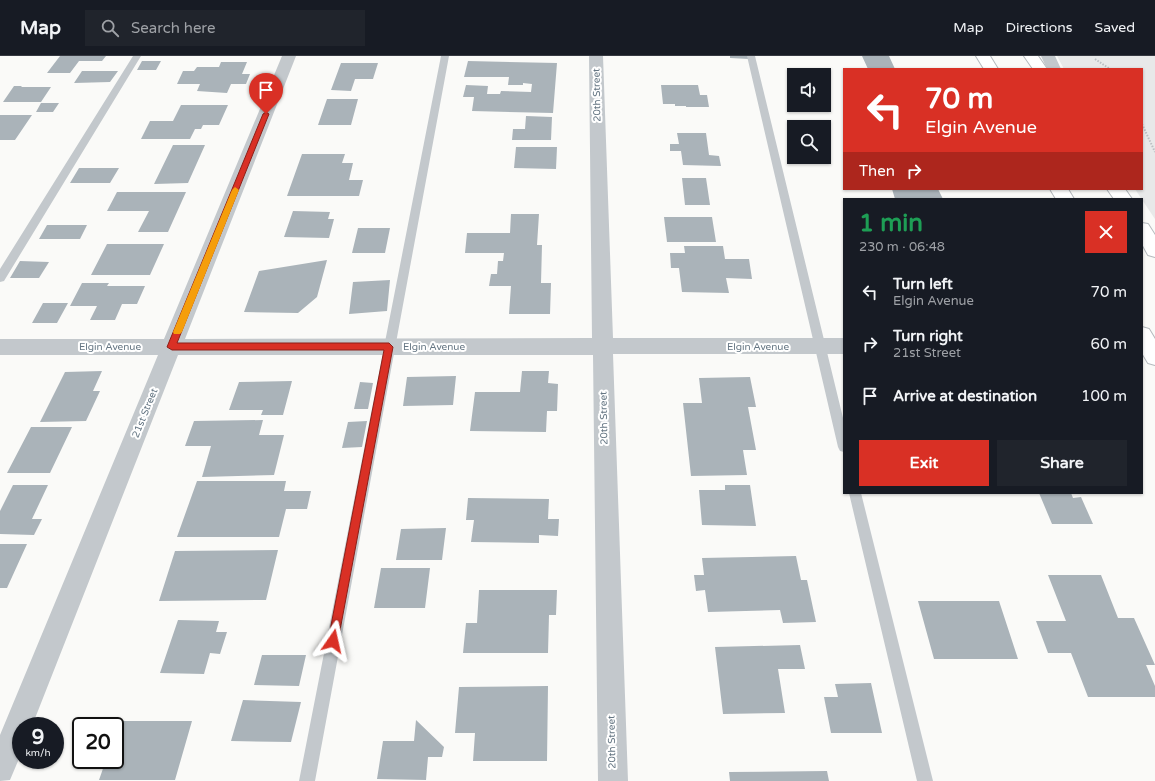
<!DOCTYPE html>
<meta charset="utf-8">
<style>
:root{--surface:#171b24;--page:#20242c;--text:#f1f3f6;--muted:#9ea1a6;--line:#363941;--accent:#d93025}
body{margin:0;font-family:"Varela Round",sans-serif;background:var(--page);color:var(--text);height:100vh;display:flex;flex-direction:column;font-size:15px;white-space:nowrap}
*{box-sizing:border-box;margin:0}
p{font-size:13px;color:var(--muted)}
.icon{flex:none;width:22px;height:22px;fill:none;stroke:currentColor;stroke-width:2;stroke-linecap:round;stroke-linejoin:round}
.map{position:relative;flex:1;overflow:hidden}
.details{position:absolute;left:843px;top:142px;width:300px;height:296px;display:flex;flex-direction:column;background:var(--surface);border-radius:0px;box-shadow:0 1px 3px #0004}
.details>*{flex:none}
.guide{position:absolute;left:843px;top:12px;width:300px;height:122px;border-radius:0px;box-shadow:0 1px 3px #0004;background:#d93025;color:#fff;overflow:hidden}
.fabs{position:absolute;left:787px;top:12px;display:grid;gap:8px}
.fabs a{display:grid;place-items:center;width:44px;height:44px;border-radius:0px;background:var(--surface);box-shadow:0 1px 3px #0004;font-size:20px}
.speed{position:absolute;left:12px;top:661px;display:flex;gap:8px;font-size:20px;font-weight:700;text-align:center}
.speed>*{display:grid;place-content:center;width:52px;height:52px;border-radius:50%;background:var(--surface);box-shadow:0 1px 3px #0004;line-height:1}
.speed small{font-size:10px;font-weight:400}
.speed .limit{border:2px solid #111;border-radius:6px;background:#fff;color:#111}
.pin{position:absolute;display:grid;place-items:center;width:34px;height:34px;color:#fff;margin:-41px -17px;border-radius:50% 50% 50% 0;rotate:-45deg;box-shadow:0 0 4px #0007}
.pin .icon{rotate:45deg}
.me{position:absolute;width:44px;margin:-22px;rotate:11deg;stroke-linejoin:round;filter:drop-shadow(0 0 3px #0008)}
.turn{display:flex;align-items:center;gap:14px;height:84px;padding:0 16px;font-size:18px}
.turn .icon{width:52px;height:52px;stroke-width:2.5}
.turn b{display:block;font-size:28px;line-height:34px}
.then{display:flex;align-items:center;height:38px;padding:0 16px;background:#0003;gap:8px;font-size:15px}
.round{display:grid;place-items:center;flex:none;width:42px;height:42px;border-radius:0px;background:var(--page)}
.headline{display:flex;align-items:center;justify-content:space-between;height:68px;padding:0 16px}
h1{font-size:24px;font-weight:800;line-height:30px;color:#1e9e55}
.cta{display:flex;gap:8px;margin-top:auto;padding:8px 16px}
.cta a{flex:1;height:46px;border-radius:0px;background:var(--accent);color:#fff;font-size:16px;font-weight:800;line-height:46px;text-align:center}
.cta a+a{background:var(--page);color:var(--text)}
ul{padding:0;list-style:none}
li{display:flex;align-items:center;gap:12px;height:52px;padding:0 16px}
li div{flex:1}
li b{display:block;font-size:15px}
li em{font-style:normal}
header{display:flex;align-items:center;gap:24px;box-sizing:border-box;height:56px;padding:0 20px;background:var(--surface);border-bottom:1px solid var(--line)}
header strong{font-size:19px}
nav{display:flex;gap:22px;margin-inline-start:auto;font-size:14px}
.search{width:280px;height:36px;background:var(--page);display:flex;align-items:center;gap:10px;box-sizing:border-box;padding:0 14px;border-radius:0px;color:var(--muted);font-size:15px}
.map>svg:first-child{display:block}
.built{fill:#e8e9e9}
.building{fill:#aab3b9}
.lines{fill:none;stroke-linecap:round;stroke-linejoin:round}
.primary-casing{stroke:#b5babe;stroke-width:2}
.path{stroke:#bbbfc2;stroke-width:2;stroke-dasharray:1.5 1.5;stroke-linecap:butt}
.service{fill:#c3c8cc;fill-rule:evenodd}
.minor{fill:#c3c8cc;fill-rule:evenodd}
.primary{fill:#fff;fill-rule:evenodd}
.route{fill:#d93025;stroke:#8d1f18}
.slow{fill:#f59e0b}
.labels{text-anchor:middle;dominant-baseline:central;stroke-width:4;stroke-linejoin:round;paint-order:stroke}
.street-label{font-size:10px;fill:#657683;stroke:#fff}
</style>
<header>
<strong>Map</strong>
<div class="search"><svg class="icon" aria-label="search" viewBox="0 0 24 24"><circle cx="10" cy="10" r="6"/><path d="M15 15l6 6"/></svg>Search here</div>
<nav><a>Map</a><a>Directions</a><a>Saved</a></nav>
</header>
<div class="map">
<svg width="1155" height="725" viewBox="0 0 1155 725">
<rect width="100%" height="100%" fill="#fafaf8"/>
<path class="built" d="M1057 0H1155V163L1135 133H1142V13H1064Z"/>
<path class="building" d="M60 0H106L102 5H79L70 17H47Z
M730 0H749V3L730 2Z
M862 0H889L895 13H868Z
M142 5H161L156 14H137Z
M468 5 557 7 553 57 472 55 474 41H463L466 29 488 30 487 38H500L501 35 531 36 532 28 523 27V29H508L509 21H464Z
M221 6H247L242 18H250L246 28H231L227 37 197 35 200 28H177L183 15H194L197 11H219Z
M341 7H378L373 23H355L351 35 331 34Z
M82 15H118L110 26 74 27Z
M661 29H698L700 39H707L709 51H686V50H675V48H663Z
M14 30H22L21 31H51L41 46H3Z
M327 43H358L351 69H318Z
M41 47H59L53 56H36Z
M181 49H228L219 69H203L201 73H195L190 83H141L150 65H173Z
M0 59H32L15 84H0Z
M526 60 552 61 551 84H512L513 73H525Z
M677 77H706L709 99 719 100 721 110 683 109 681 95H670V88H679Z
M173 89H205L188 127 154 128Z
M516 91H557L556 113 514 112Z
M302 98H345L342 107H353L349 124H363L359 140H287Z
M79 112H119L110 127H70Z
M682 122H706L710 149H685Z
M892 133H938L943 143H895Z
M117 136H186L168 176H138L149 155H107Z
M293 155 330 156 328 163H334L329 182 284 181Z
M511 158H539L537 189H542L541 227H551L550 258H509L511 230H489L491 218H497L498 205H503L504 197H465L467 177H510Z
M664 161H712L716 186H667Z
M47 169H87L80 183H39Z
M358 172H390L385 197H352Z
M107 188H164L150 219H91Z
M684 190H723L725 203H749L752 223 726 222 729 237 682 236 679 212H671L670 197H685Z
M327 204 317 241 298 257 244 256 259 215Z
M20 205 49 206 39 222H10Z
M390 224 387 255 349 258 353 226Z
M82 227H109L107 230H145L137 248H122L115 264H90L97 250H70Z
M43 247H68L57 267H32Z
M102 315 93 335H100L86 365 40 366 65 316Z
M522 315H549L548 327 558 328 557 355H547L546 376 470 375 475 336H520Z
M456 320 453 349 403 350 407 321Z
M750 321 756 351H748L756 394H743L747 419 691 420 683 347H702L699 322Z
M292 325 283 359H261L263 354H229L239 326Z
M360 326 373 327 368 353H354Z
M263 364 259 379H284L274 419 202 421 211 390H185L194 365Z
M367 365 362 391 342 392 348 366Z
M31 371H72L50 417H7Z
M197 425H286L284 435H311L307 453H286L279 481H177Z
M13 429H48L32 463H42L34 479 0 478V455Z
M725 429H750L756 470 702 469 699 434H725Z
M1039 437H1071L1073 442 1081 441 1093 468H1052Z
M468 442 549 443 548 463H559L558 480 539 479V487L471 486 474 464H466Z
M446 472 442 504H396L401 473Z
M0 488H27L7 532H0Z
M278 494 266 544 159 545 175 495Z
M796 500 801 524H807L816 566 783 567 780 554 708 556 705 534 696 535 694 519H704L702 502Z
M381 512H430L425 552H374Z
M1048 519H1101L1118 562H1134L1155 609H1146L1155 630V641H1088L1071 597H1048L1036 565H1066Z
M479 534H557L556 559H549L548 597H463L466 567H477Z
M918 545H999L1018 603H934Z
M178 564 219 565 216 576H227L220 598 210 597 204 618 160 617Z
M800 589 805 613H778L785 657 723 658 715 591Z
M262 599H306L299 630 254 629Z
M871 627 882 677H831L824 641H838L835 628Z
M548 630 547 705H473L475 677H455L459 631Z
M243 644 301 646 291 686 231 685Z
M416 664 444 691 442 701H428L426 724 377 723 383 685H414Z
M119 665H192L175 724H99L106 704H115V676Z
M827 715 829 725H730L729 716Z"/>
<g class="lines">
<g class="primary-casing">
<path id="primary" d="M976 0H990L998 13H984Z
M1024 0H1038L1047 13H1033Z
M1050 133H1068L1074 143H1056Z
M1107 133H1125L1132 143H1114Z
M1142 167 1148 168 1155 179V201L1148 199 1142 188Z
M1142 271 1149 273 1155 283V309L1148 307 1142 297Z"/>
</g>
<path class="path" d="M1095 3 1110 13
M1142 68 1155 96"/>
<path class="service" d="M133 0H141L4 225 0 226V213Z
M441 0H449L315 725H299Z
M747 0H755L844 366V396L840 395 838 391Z
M849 437H861L933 725H917Z"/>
<path class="minor" d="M282 0H296L185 283 592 282 589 0H603L613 282H844V298H613L628 725H598L593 299H178L32 670H21V698L10 724 0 725V679L158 299H0V283H164Z
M1041 0H1055L1061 13H1047Z"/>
<use href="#primary" class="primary"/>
</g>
<path class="route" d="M266 56 269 58 177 287H389L393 291 338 585 337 589 333 591 329 589 328 585 384 294H172L167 291 263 58Z"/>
<path class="slow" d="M235 131 239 134 182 276 180 278H174L173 276 232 134Z"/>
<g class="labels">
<g class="street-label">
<text transform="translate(597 39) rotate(-91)">20th Street</text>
<text x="110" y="291">Elgin Avenue</text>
<text x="434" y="291">Elgin Avenue</text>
<text x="758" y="291">Elgin Avenue</text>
<text transform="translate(145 357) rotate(-68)">21st Street</text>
<text transform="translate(604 362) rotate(-91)">20th Street</text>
<text transform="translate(612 686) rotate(-91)">20th Street</text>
</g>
</g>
</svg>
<div class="fabs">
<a><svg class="icon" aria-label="sound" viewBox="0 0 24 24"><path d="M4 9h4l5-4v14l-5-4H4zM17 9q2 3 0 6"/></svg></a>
<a><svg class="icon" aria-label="search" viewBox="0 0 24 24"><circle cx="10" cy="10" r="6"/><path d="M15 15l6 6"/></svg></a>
</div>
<div class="speed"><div>9<small>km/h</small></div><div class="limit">20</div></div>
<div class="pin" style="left:266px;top:58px;background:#d93025"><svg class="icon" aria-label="arrive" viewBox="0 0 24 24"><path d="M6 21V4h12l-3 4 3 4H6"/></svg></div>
<svg class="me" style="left:333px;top:585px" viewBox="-20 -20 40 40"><path d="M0-17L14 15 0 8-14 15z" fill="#d93025" stroke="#fff" stroke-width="4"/></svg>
<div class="guide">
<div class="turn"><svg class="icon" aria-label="left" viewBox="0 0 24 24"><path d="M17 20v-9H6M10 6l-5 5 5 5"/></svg><div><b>70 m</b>Elgin Avenue</div></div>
<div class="then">Then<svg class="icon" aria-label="right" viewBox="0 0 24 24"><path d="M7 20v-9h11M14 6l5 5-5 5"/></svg></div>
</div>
<section class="details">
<div class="headline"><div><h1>1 min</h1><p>230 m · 06:48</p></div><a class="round" style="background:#d93025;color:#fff"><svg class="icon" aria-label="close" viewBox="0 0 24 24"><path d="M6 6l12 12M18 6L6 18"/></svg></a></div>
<ul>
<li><svg class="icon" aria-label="left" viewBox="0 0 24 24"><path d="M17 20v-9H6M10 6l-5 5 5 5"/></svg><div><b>Turn left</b><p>Elgin Avenue</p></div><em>70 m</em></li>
<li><svg class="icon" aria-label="right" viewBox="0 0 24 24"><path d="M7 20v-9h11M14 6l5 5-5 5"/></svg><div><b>Turn right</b><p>21st Street</p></div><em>60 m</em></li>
<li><svg class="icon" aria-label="arrive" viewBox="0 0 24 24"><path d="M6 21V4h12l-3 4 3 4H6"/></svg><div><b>Arrive at destination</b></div><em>100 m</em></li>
</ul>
<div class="cta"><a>Exit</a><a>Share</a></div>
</section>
</div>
